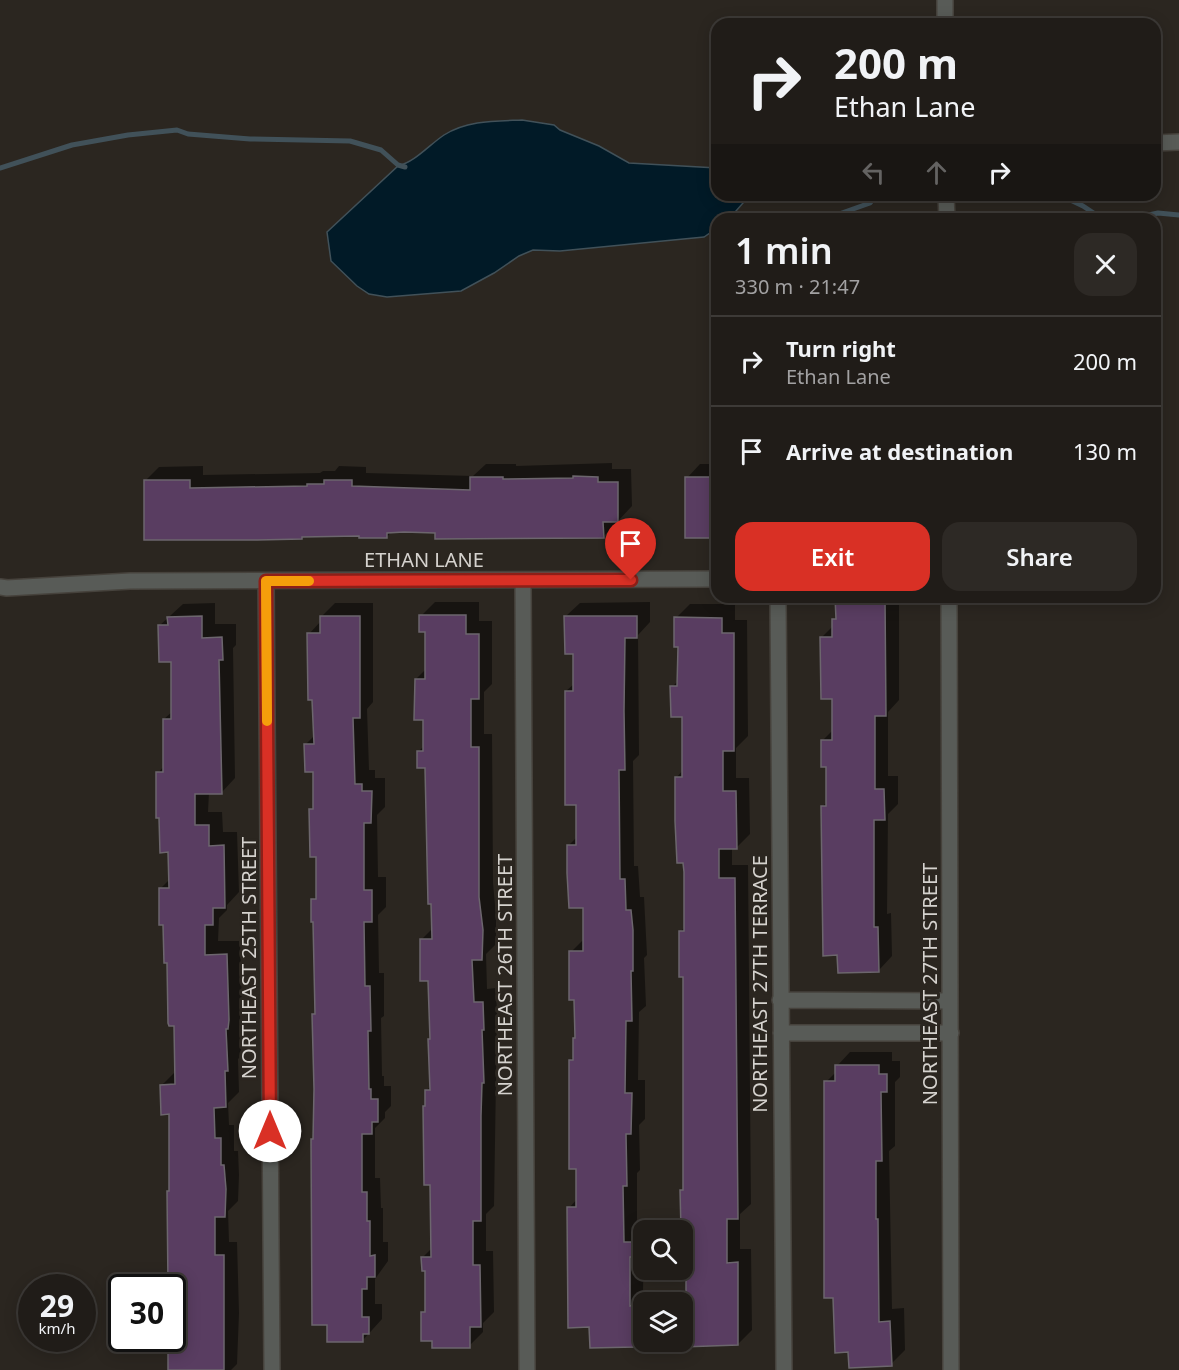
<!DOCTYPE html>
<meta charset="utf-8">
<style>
:root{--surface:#201c18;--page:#2d2925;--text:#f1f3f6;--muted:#a2a1a2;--line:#3d3a37;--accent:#d93025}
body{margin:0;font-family:"Noto Sans",sans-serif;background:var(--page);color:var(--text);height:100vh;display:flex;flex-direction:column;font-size:22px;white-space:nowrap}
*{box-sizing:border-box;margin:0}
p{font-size:20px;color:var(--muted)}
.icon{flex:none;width:33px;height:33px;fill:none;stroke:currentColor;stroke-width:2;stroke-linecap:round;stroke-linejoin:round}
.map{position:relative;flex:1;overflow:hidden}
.side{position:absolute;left:711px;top:213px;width:450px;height:390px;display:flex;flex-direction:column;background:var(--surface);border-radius:18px;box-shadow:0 3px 15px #0003,0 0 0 2px var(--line)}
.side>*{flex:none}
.top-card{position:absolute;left:711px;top:18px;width:450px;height:183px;border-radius:18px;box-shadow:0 3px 15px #0003,0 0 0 2px var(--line);background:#201c18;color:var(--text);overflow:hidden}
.fabs{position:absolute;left:633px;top:1220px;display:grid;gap:12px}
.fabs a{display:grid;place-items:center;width:60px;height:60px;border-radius:12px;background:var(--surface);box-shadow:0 3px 15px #0003,0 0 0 2px var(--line);font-size:30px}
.speed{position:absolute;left:18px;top:1274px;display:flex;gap:12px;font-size:30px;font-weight:700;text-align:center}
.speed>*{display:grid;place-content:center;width:78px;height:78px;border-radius:50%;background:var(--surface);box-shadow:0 3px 15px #0003,0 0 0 2px var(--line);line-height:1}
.speed small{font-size:15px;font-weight:400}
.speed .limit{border:3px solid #111;border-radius:9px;background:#fff;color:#111}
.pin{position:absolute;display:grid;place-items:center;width:51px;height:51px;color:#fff;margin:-62px -26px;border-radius:50% 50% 50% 0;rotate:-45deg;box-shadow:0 0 6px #0007}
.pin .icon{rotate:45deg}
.me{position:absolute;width:66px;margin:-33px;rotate:0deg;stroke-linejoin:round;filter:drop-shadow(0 0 4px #0008)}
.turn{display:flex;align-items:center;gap:21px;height:126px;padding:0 24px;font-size:27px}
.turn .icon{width:78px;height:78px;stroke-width:2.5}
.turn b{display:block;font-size:42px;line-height:51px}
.lanes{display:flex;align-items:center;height:57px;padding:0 24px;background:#0003;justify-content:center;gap:30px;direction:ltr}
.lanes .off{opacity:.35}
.round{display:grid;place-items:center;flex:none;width:63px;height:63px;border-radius:18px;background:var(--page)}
.summary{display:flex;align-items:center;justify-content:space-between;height:102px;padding:0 24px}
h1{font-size:36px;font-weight:600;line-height:45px}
.cta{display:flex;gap:12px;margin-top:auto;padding:12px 24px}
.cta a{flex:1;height:69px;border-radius:18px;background:var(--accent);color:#fff;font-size:24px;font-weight:600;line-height:69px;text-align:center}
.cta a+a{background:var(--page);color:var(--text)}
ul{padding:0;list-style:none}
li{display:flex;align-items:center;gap:18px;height:90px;padding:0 24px;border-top:2px solid var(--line)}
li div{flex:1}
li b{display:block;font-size:22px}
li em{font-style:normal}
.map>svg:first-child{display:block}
.water{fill:#011a27;stroke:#415159;stroke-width:1.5}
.shadow{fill:#0007}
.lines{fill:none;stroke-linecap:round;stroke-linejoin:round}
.stream{stroke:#415159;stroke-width:5}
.building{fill:#593d61;stroke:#6c666d;stroke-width:1.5}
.minor-casing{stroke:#46423c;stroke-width:18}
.minor{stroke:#585b57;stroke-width:15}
.route-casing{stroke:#8d1f18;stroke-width:15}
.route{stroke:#d93025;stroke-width:10}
.slow{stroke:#f59e0b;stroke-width:10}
.labels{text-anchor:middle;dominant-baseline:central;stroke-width:6;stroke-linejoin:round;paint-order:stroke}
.street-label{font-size:20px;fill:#d5d2ce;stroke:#2b2620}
</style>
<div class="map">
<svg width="1179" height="1370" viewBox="0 0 1179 1370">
<rect width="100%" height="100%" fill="#2b2620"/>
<path class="water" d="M522 120 554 125 560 130 599 146 629 163 717 168V195H750L729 219H717V228L704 237 560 251 533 250 519 256 494 273 461 291 387 297 369 294 357 286 331 261 327 232 398 166C415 162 429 145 444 135 467 120 496 121 522 120Z"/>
<path class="shadow" d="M612 463V469H631L632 506 603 537 436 531H392L387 537 360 535 145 481 159 467 203 466V475L320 473 323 471H335L339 466 366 467V473L473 476 486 464H516V466Z
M700 464H717V531L712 536 687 478Z
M837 597H899V700L888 712V776H898V804L888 814 887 914 891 913 892 956 879 970 823 806 827 802V766L823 740 833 730V697L822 637 833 626V620L838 615Z
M435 602H479V621H492V684L484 692V734H492L493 883 496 916V944L486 954 487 989 496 988 497 1014 494 1206 486 1214V1251H493L494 1312 483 1323V1332L469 1346 434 1339 423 1313 427 1309 426 1270 423 1257 432 1248V1184L427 1104V1090L431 1086 429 979 421 940 433 928 426 767 418 752 425 745 424 719 416 679 426 669V631L421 616Z
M650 602V622L638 635 639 755 633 761 634 866H638L640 897H644L647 955 644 958 646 1006 639 1012 638 1080H645V1119L639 1125 640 1170 637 1173V1229L654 1230H644L643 1292H647V1302H644V1336L634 1346 591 1326 569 1208 578 1198 570 1060 574 1057V1038L577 1036 571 952 585 938 584 906 568 846 577 837V803L566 691 574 684 575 652 566 616 580 603Z
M215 603V624H236V645L233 648 235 778 222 792H209L208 812H222L223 832H237L239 892 227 905V910L219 918 218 941H240L242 1005V1014L240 1016 241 1056 238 1059 239 1092 228 1103 229 1125H234V1151H238L239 1175 238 1201 228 1211 229 1242H237L239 1313 237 1364 231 1370H170V1349L177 1342 176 1283 168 1191 171 1189 170 1113 162 1085 175 1072V1024L161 888 170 879V851L158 773 164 766V719L173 711V660L159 626 183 604Z
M335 603H373V702L367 709 369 770H375V778H385V807L377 815 378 877H386V907L378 915 379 973H384V1016L381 1018 382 1076H384V1086H391V1106L385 1112V1118L375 1128V1178H380L381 1208H383V1242H388V1261L375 1279V1304H382V1319L363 1340 314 1138V1015L317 1012 313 900 317 895V856L311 809 315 805V770L305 745 315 735 309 634 321 621V617Z
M690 604H735V620H747L748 736 736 748V778H749L750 834 736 848H732V865H748L751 1204 740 1214V1249H751L752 1330 738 1344 667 1346V1341H682V1305L688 1300V1269L682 1230V1191L685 1188V976L680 932 686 926V872L677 777 683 770V715L672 687 679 680V645L676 618Z
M850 1052H892V1061H900V1077L895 1082V1146L889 1151 892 1309 904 1308 905 1350 891 1364 850 1366 826 1082 837 1071V1066Z"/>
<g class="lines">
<path class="stream" d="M0 168 72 145 128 135 177 130 188 134 250 139 350 141 381 150 398 165 405 167
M1060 195 1083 206 1095 214 1105 218 1139 217 1158 213 1179 215
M825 219 870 203 876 195"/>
</g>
<path class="building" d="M573 476 598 477V482H618V522H603L604 538 435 539V533L404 532 387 533V538H359V536L302 537V539L257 540H144V480H190V488L307 486V484H324V480H352V486L470 490V477H503V479L573 478Z
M685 477H717V531H712V538H685Z
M835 597H885L886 716H875V789H884L885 820H874V927H878L879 972 838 973 837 955 823 956 821 806H826V767H821V740H832V699H821L820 637H832V619H836Z
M419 615H466V634H479V699H471V747H479V897L483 930 482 960H472L474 1002H483L484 1030H482L484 1083H482L481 1116V1221H473V1265H480L481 1327H470V1348H432V1341H421V1312H425V1271H422L421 1257H431L430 1185H424L423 1106H425V1090H430L428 1039H430L428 981H420V939H432L431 904H428L425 768H417V751H423V720H414L415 679H425V632H419Z
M202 616V638L222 637 223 660H219L222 794H195V825H209V846L224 845 225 908H213V925H205V955L227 954 229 1020 228 1029H226L228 1071H225L226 1107 214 1108 215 1138H221V1165H224L226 1189 225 1217H215V1255H224V1370H168V1348H176L175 1284 168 1285 167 1191H169V1114L161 1115 160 1085 175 1084 174 1026H169L168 1023 167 963H164L163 925H159V888H169L168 852 160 853 159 818H156V772H163V719H171V662H159L158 625H168L167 617Z
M320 616H360V718H353L355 784H362V791H372L371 823H364V890H372V922H364L365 986H370L371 1031H368L369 1089H371V1099H378V1122H372V1134H362V1192H367V1221H370V1256L375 1255V1277H367V1289H362V1317H369V1334H363V1342H327V1325H312L311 1139H313L314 1089 312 1014H315L313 922H311V899H316V857H310L309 809H313V772H305L304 744H314L312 700H308L307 633H320Z
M564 616H637V638H625L624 711 625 770H619L620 879H625L626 910H631L633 930V971H631L632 1021H626L625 1093H632L631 1134H626L627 1186H623L624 1242H640V1257H630V1306L634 1305 635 1347 590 1348 589 1327 568 1328 567 1207H576V1169H569V1060H573V1038H575L574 1000H569V951H583V908H569L567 873V845H576V805H565V691H573V654H565Z
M674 617 722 618V633H734V751H723V791H736L737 849H719V878H735L738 1219H727V1263L738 1262V1345L682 1347V1308H686V1270H682V1230H681L680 1190H683V977H679V931H684V872L683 863H677L675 821V777H682V717H671L670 686H677L678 647H674Z
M835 1065H879V1074H887V1092H881L882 1161H876V1219H878L879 1322 890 1321 892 1366 849 1368 848 1352 835 1353 833 1298H824V1081H835Z"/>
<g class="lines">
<g class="minor-casing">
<path id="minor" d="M945 0V24
M1155 143 1179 142
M946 195 947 219
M523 580 527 1370
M266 581 272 1370
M0 587 7 588 130 581 717 579
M778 597 784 1370
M949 597 951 1370
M780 1000 950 1001
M781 1033H951"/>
</g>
<use href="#minor" class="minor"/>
</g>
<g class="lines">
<g class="route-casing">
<path id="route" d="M270 1131 266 581 631 580"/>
</g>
<use href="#route" class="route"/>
<path class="slow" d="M267 721 266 581H309"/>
</g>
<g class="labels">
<g class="street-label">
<text x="424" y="559">ETHAN LANE</text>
<text transform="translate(248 958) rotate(-90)">NORTHEAST 25TH STREET</text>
<text transform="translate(504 975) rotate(-90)">NORTHEAST 26TH STREET</text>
<text transform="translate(759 984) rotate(-90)">NORTHEAST 27TH TERRACE</text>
<text transform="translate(929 984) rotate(-90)">NORTHEAST 27TH STREET</text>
</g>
</g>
</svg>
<div class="fabs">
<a><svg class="icon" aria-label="search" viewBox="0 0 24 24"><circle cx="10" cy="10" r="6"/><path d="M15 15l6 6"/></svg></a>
<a><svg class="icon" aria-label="layers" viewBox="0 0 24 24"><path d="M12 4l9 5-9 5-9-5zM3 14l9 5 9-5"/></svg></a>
</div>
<div class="speed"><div>29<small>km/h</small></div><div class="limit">30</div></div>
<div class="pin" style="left:631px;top:580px;background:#d93025"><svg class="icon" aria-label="arrive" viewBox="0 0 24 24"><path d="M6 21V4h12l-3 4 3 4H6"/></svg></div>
<svg class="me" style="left:270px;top:1131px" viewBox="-20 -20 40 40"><circle r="19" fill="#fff"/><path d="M0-13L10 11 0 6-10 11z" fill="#d93025"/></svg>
<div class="top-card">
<div class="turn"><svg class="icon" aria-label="right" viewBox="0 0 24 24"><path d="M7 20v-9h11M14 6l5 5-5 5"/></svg><div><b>200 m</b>Ethan Lane</div></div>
<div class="lanes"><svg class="icon off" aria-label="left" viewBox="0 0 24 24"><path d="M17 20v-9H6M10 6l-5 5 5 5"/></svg><svg class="icon off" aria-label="ahead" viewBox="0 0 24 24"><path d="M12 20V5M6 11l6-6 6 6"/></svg><svg class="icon" aria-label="right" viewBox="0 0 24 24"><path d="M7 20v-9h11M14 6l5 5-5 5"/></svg></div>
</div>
<section class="side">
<div class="summary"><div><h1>1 min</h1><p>330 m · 21:47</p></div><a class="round"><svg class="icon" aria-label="close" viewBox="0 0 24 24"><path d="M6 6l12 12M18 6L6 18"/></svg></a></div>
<ul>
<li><svg class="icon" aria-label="right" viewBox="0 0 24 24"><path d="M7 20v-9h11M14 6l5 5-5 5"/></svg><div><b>Turn right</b><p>Ethan Lane</p></div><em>200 m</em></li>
<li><svg class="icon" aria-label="arrive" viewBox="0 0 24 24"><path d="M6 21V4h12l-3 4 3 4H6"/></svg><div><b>Arrive at destination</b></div><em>130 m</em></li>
</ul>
<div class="cta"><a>Exit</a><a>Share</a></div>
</section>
</div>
